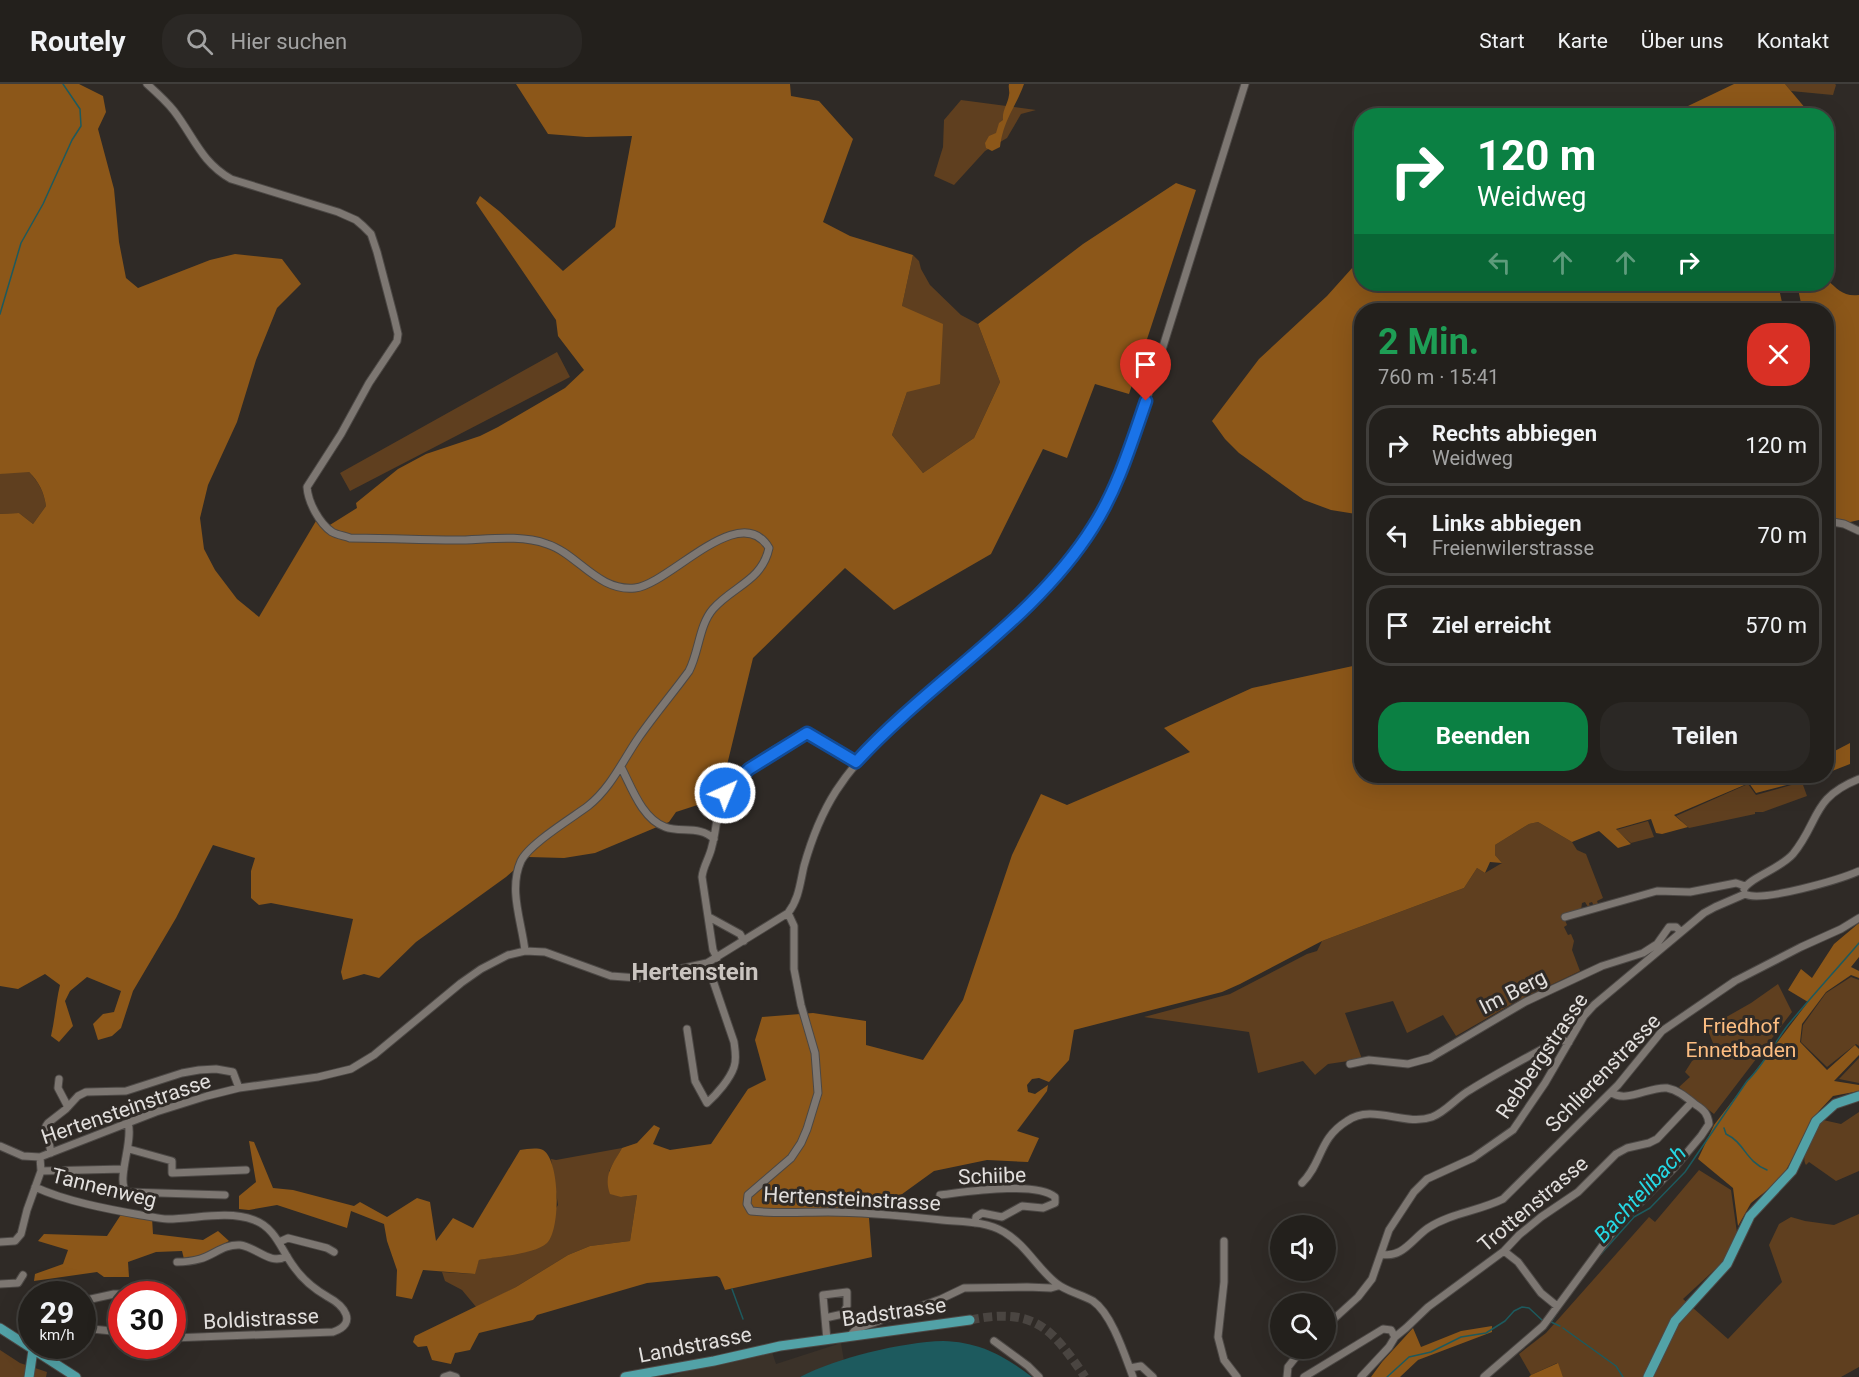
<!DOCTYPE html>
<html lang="de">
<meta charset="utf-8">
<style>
:root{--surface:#23201c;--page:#2b2825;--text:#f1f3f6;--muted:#a3a3a3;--line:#403e3b;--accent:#0b8043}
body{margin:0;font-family:Roboto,sans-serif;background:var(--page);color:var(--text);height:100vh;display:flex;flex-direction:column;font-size:22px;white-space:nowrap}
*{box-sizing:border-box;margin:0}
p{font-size:20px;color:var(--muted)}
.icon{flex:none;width:33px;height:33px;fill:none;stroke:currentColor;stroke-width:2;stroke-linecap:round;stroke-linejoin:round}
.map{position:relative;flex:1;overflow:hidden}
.sheet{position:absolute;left:1354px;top:219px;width:480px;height:480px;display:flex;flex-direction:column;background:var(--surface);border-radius:24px;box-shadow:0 6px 24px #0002,0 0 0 2px var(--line)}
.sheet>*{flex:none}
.hud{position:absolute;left:1354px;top:24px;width:480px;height:183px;border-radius:24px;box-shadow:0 6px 24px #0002,0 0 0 2px var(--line);background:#0b8043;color:#fff;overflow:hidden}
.tools{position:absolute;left:1270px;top:1131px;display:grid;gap:12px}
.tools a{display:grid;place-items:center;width:66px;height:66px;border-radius:50%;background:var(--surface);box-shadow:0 6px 24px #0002,0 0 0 2px var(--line);font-size:30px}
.speed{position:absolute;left:18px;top:1197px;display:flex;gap:12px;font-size:30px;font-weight:700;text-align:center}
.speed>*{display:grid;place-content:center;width:78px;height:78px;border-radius:50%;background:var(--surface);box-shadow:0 6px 24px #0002,0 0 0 2px var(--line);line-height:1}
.speed small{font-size:15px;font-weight:400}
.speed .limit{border:9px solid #d22;background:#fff;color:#111}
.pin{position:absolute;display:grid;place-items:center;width:51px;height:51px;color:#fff;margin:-62px -26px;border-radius:50% 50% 50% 0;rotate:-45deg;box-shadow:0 0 6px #0007}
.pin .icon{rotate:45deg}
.me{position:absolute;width:66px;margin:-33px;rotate:44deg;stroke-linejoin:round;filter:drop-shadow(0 0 4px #0008)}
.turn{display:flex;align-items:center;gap:21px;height:126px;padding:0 24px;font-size:27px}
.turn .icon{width:78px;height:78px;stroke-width:2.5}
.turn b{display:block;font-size:42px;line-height:51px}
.lanes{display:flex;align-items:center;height:57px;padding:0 24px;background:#0003;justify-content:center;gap:30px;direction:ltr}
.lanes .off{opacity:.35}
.round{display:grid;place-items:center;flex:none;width:63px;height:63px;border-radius:24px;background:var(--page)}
.overview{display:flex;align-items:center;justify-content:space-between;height:102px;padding:0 24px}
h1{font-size:36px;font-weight:700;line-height:45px;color:#1e9e55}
.action{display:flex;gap:12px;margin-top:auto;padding:12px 24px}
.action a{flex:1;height:69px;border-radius:24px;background:var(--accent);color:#fff;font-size:24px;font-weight:700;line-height:69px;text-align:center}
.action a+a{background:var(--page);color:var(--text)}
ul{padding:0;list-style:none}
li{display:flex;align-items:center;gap:18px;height:81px;margin:0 12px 9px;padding:0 12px;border:3px solid var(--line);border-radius:24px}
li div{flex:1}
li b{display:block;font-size:22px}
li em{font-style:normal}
header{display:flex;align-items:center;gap:36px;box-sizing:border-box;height:84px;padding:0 30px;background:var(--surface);border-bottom:2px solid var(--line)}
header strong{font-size:28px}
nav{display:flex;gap:33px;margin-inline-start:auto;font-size:21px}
.search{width:420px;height:54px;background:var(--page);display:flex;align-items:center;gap:15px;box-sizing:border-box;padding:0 21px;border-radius:24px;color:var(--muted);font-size:22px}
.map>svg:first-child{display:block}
.built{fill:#3b3229}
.green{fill:#5f3f1f}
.forest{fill:#8c5719}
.water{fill:#1d5a5e}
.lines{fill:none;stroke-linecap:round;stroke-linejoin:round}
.stream{stroke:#1d5a5e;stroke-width:1.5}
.major-tunnel{stroke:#4a4541;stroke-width:9;stroke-dasharray:9 4.5;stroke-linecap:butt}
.minor-casing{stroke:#4c4845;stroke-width:9}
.major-casing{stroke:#4c4845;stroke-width:11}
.minor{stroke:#7d7772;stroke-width:7}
.major{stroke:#52a2a7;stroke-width:9}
.route-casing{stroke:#114b97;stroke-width:15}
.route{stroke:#1a73e8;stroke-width:10}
.labels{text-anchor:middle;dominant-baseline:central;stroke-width:6;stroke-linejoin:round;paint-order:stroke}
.street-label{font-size:21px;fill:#e2dfdd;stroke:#2f2a26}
.park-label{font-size:21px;fill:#fcbd81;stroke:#2f2a26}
.water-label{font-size:22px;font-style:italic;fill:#25d8e4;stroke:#2f2a26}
.quarter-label{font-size:24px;font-weight:bold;fill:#cac4bf;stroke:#2f2a26}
</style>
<header>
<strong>Routely</strong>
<div class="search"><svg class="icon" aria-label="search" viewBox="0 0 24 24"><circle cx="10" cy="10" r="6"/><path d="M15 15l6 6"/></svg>Hier suchen</div>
<nav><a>Start</a><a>Karte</a><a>Über uns</a><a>Kontakt</a></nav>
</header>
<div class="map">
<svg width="1859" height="1293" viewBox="0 0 1859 1293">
<rect width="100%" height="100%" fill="#2f2a26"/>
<path class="built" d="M841 1259 844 1277 831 1280 800 1293H670L689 1286 772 1268 776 1280Z"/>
<path class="green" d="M1785 0H1835L1836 1 1833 11 1791 7Z
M961 16 1036 26 1021 30 1007 54 985 67 954 101 934 92 943 63 944 36Z
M913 171 919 177 921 185 930 201 961 231 978 240 1000 298 974 354 923 389 892 351 907 308 902 222Z
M557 268 570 293 350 407 340 389Z
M13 387H28C39 398 44 408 46 422L33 440 19 429 0 430V390Z
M1802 698 1807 712 1763 728H1755V730L1689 744 1676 732 1748 700 1756 711Z
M1648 737 1654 753 1631 759 1616 746Z
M1538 738 1572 758 1577 766 1586 770 1603 814 1597 817 1599 822H1594L1592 818 1589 819 1590 823H1588L1585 818 1582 819 1581 826 1563 831 1567 841 1564 843 1568 851 1571 850 1574 857 1572 866 1580 887 1517 917 1456 952 1443 931 1407 949 1393 917 1345 929 1362 975 1328 980 1315 991 1303 977 1258 989 1249 948 1144 933 1230 910 1307 870 1317 867 1322 857 1464 804 1477 784 1485 789 1502 779 1495 771V761L1529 740Z
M1851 893 1859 896V962L1856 960 1827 983 1801 958 1803 941 1826 909Z
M1778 900 1792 928 1714 1030 1679 1003 1690 993 1685 988 1692 977 1715 964 1707 944 1751 919Z
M1859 974V999L1839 995Z
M1859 1028V1087L1836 1097 1809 1078 1806 1081C1799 1071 1816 1045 1823 1036L1841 1040Z
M622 1064 609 1087 621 1113 637 1111 630 1157 590 1162 568 1171 516 1203 477 1224 462 1206 445 1197 442 1188 474 1190 479 1176 528 1167 558 1121 551 1075 556 1076Z
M1699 1086 1731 1106 1737 1149 1724 1177 1683 1215 1728 1255 1782 1198 1769 1161 1779 1140 1791 1133 1805 1137 1834 1141 1859 1130V1283L1841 1293H1563L1557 1279 1531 1291 1519 1270 1546 1249 1649 1133 1655 1138Z
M0 1266 20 1279 47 1288 46 1293H0Z"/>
<path class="forest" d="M0 0H79L103 12 106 28 98 45 114 105 119 158 126 194 138 204 210 176 235 170 282 175 301 200 277 224 256 276 237 338 208 401 200 434 204 465 215 486 237 515 259 533 316 437 325 444 357 424 356 419 398 385 426 370 480 352 498 343 565 304 584 286 558 252 556 236 476 119 480 112 499 127 563 187 615 143 632 52 586 53 548 50 516 0H790L791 12 819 17 853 55 823 138 850 152 913 171 902 222 943 240 940 300 907 308 892 351 923 389 974 354 1000 298 978 240 1083 160 1176 99 1196 106 1129 310 1095 300 1067 374 1043 365 991 470 894 526 845 484 753 574 719 714 676 728 669 738 595 769 564 774 529 773 506 793 416 858 379 894 364 890 343 896 341 888 353 835 271 819 259 821 251 814V787L255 774 213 761 176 834 133 907 121 944 112 952 98 956 93 940 103 930 114 928 121 907 87 893 70 907 65 917 73 942 59 958 51 952C55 935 56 917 60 901L45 890 18 905 0 902V430L19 429 33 440 46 422C44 408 39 398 29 388L0 390Z
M1009 0H1024C1015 25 1004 34 1000 63L992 67 986 64 985 59 989 52 996 49 999 39 1003 36C1002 26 1008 20 1009 11 1010 7 1008 4 1009 0Z
M1734 0H1785L1811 31H1673L1688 22Z
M1362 173V200H1778L1783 223 1801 219 1797 200H1827V196C1838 205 1843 213 1859 211V436L1846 439 1827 436V226H1362V431L1331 426 1304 416 1239 369 1225 355 1212 337 1259 275 1327 212Z
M1362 580V692H1821L1756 709 1749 699 1674 731 1688 743 1662 750 1656 749 1651 735 1616 745 1631 760 1618 764 1599 747 1572 758 1538 738 1529 740 1495 761V771L1502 779 1490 778 1485 789 1477 784 1464 804 1322 857 1240 900 1222 908 1074 946 1069 976 1049 998 1039 994 1032 995 1027 1001 1028 1008 1035 1010 1048 1001 1047 1007 1017 1047 1039 1054 1028 1078 987 1076 934 1087 869 1134 872 1173 725 1206 720 1194 717 1192 647 1199 537 1231 533 1236 479 1249 470 1266 455 1269 451 1280 432 1276 427 1262 418 1263 413 1258 415 1252 516 1203 568 1171 590 1162 630 1157 637 1111 621 1113 610 1110C603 1091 613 1080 622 1064L637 1059 654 1041 660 1044 653 1060 670 1066 711 1060 748 1005 766 996 755 956 762 933 813 929 866 937V961L923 976 963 916 1012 771 1041 710 1067 721 1190 668 1164 644 1252 604Z
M1850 659V680L1827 689V671Z
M1859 839V873L1851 883 1859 887V894L1851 891 1826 908 1802 940 1800 958 1827 986 1855 961 1859 965V971L1834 997 1859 1001V1007L1833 1012 1819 1027 1781 1095 1751 1119 1738 1142 1733 1104 1698 1075 1714 1041 1808 918 1788 906 1801 885 1812 894 1834 860Z
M249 1057 254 1058 273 1104 293 1106 354 1122 360 1118 387 1133 417 1114 430 1118 436 1157 453 1134 473 1144 520 1066C527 1065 537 1063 543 1066 560 1076 561 1145 547 1159 536 1170 495 1173 479 1176L475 1190 423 1186 412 1215 396 1212 397 1186 387 1157 384 1140 351 1127 347 1144 277 1121 249 1126 239 1125V1112L256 1098Z
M122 1129 152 1134 153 1150 203 1156 218 1147 229 1157 202 1172 184 1175 182 1167 156 1168 128 1178 129 1193H104L97 1188 34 1197 35 1190 63 1180 68 1166 38 1157 44 1150 107 1152Z
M1492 1242V1248L1418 1276 1400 1293H1371L1382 1278 1413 1244 1421 1263 1461 1247Z
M1558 1279 1563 1293H1529L1531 1291Z"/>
<path class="water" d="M943 1257C979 1258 1003 1271 1032 1293H800C836 1274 902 1258 943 1257Z"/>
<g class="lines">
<path class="stream" d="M0 230 21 159 43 120 72 56 81 42 80 25 63 0
M1724 1044 1726 1050C1745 1059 1745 1077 1767 1086
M1601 1170 1634 1133 1650 1124 1685 1088 1747 997C1764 981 1774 959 1788 941 1811 913 1836 886 1859 859
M732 1205 743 1235
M1560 1242 1551 1238 1560 1224
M1563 1244 1616 1282 1623 1293
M1387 1293 1409 1273 1431 1268 1461 1253 1486 1249 1505 1237 1514 1227 1522 1223 1529 1224 1543 1237"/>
<path class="major-tunnel" d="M970 1236C1034 1223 1051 1243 1085 1293"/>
<g class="minor-casing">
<path id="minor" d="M147 0C156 8 166 17 174 27 194 53 201 78 231 95L338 128 356 136 363 142 371 150 377 168 394 233 398 250 397 257 369 299 341 350 307 403C308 418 319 439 332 448 337 451 345 452 350 454 385 454 420 456 456 456 484 456 519 450 547 460 578 470 598 508 635 504 670 500 740 415 769 464 762 497 733 502 713 525 699 541 699 568 689 587 673 609 655 630 639 653 623 676 611 704 588 722 572 734 529 760 521 777 508 806 522 838 525 867
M1827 437 1844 440 1859 447
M621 683C631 702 642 735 665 743 681 749 700 741 714 755
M1744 805C1749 794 1780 785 1793 770 1820 737 1811 714 1859 695
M1745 810C1761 819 1841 795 1859 787
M788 829 794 842V885L801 921 815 969 818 1009 807 1045 801 1059 791 1074 748 1111 747 1120 751 1127C777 1130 802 1128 828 1128 866 1128 904 1132 942 1136 963 1138 986 1137 1004 1148 1026 1161 1037 1184 1056 1199 1067 1208 1081 1210 1093 1217 1112 1230 1125 1272 1133 1293
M709 833 740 850 744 857
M1565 833 1657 807 1690 808 1736 799 1745 802
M717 874 713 866 702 793C703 782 710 773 712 762 717 745 716 724 726 709 739 686 783 659 807 649L856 678
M687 945 695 997 707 1019C717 1010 730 995 734 983 737 975 735 966 734 958L707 879
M1350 980 1369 976 1408 980 1430 974 1525 918 1602 882 1643 869 1657 860 1669 843H1676L1681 848
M59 995 58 1004 68 1023
M128 1039C134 1057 115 1098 127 1108L225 1111
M0 1062 23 1072 40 1073 156 1028 207 1012 239 1004 318 993 351 985 374 971 461 899 481 885 508 871 525 867 545 868 611 892 638 894 707 879 788 829C799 815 800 799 804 782 811 757 822 729 836 707 888 628 979 572 1045 505L1067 480 1093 444 1113 409 1146 317 1245 0
M129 1065 172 1077V1089L246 1086
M51 1069 46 1042 48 1039 66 1025 78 1012 86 1008 126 1007 182 989 199 986 216 985 233 988 239 1004
M41 1087 124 1085
M1302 1099C1323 1078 1318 1055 1347 1037 1373 1019 1404 1043 1432 1033 1446 1028 1457 1013 1470 1006 1499 988 1529 972 1559 956L1569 958
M35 1103C65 1117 107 1125 141 1131 149 1132 159 1135 168 1135 195 1135 227 1126 254 1136 276 1144 281 1166 294 1183 303 1196 314 1205 328 1213 343 1221 359 1239 333 1248L172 1254
M940 1111C966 1108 1035 1097 1055 1113V1119L1043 1124 1022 1122 1002 1133 982 1129 976 1133 975 1139
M1224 1157V1198L1218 1253 1224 1276 1237 1293
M0 1158 15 1157 21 1150 27 1126 41 1087 40 1073
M279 1158 288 1154 327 1164 334 1168
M1504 1167 1518 1178 1541 1209 1557 1222
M1381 1170C1402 1175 1412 1155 1428 1144 1451 1129 1479 1127 1503 1115L1618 1001 1662 947 1735 897 1801 863 1841 845 1859 834
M177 1178C185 1178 193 1177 200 1175 214 1171 224 1160 240 1161 257 1163 270 1182 287 1172
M0 1200 18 1199 23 1191
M172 1216 175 1224 172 1247
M82 1217 114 1210H134
M825 1234 823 1211 847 1208V1222L843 1230 825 1234 827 1256
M1326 1242 1358 1213 1372 1195 1389 1146 1414 1108 1427 1095 1473 1074 1513 1046 1545 999 1584 932 1594 921 1704 829 1715 823 1745 810
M82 1244 122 1248
M850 1252 856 1245 941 1215 964 1204 1027 1203 1051 1204 1058 1202
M1395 1253 1406 1244 1428 1223 1504 1167 1519 1151 1541 1133 1578 1108 1616 1070 1627 1064 1649 1059 1657 1055 1692 1018
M994 1257 1028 1282 1039 1293
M1130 1284 1141 1282 1153 1293
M444 1293 450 1291 456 1293
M1287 1293 1288 1283 1303 1264
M1304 1293 1383 1245 1391 1246 1395 1253
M1361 1293 1389 1263 1395 1253
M1484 1293 1543 1242 1617 1142 1674 1084 1701 1052 1709 1040C1708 1030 1704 1026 1696 1021 1687 1014 1678 1006 1667 1004 1650 1002 1625 1020 1611 1008"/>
</g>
<g class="major-casing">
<path id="major" d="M0 1244 76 1293
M29 1293 33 1266
M625 1293 714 1277 780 1262 970 1236
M1648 1293 1675 1237 1727 1180 1750 1132 1792 1087 1816 1037 1835 1020 1859 1012"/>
</g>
<use href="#minor" class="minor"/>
<use href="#major" class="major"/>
</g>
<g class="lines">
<g class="route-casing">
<path id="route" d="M725 709 749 685 807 649 856 678C931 596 1034 537 1093 443 1118 404 1131 360 1146 317"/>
</g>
<use href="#route" class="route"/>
</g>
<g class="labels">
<g class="street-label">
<text transform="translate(1513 908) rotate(-27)">Im Berg</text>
<text transform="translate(1542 972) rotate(-56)">Rebbergstrasse</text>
<text transform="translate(1603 989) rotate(-46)">Schlierenstrasse</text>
<text transform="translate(126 1025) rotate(-19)">Hertensteinstrasse</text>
<text transform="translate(992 1092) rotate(-2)">Schiibe</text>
<text transform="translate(104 1104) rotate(14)">Tannenweg</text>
<text transform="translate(852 1115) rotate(3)">Hertensteinstrasse</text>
<text transform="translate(1533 1120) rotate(-40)">Trottenstrasse</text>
<text transform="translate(894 1228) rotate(-8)">Badstrasse</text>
<text transform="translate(261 1235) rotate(-3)">Boldistrasse</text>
<text transform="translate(695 1261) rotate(-11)">Landstrasse</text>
</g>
<g class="park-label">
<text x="1741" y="942">Friedhof<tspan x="1741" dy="24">Ennetbaden</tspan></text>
</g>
<g class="water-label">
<text transform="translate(1640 1110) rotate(-47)">Bachtelibach</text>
</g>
<g class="quarter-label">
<text x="695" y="888">Hertenstein</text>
</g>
</g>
</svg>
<div class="tools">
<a><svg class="icon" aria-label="sound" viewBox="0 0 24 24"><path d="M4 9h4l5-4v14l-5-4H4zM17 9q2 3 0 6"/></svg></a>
<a><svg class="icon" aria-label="search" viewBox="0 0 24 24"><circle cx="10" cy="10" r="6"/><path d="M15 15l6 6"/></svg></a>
</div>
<div class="speed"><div>29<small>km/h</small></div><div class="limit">30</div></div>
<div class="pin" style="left:1146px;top:317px;background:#d93025"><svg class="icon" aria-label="arrive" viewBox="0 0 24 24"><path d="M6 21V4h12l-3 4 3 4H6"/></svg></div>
<svg class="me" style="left:725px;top:709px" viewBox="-20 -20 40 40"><circle r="17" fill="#1a73e8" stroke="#fff" stroke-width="3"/><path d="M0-11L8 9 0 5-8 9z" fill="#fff"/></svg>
<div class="hud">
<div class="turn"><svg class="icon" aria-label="right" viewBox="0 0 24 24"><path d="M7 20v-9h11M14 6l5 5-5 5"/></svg><div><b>120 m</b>Weidweg</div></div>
<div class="lanes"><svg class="icon off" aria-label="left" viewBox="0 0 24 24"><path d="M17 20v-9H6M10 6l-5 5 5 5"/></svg><svg class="icon off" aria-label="ahead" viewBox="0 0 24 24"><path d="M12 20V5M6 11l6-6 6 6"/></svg><svg class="icon off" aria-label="ahead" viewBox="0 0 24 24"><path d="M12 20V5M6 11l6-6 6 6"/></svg><svg class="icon" aria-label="right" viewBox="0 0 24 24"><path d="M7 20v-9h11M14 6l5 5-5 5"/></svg></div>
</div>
<section class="sheet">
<div class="overview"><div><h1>2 Min.</h1><p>760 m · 15:41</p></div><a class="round" style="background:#d93025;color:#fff"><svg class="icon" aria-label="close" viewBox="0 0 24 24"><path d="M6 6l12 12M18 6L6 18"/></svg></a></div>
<ul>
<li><svg class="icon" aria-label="right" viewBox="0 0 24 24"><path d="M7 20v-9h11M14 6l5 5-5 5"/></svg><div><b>Rechts abbiegen</b><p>Weidweg</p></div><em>120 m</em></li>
<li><svg class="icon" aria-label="left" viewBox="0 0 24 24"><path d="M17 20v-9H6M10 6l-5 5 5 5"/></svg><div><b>Links abbiegen</b><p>Freienwilerstrasse</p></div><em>70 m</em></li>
<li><svg class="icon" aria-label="arrive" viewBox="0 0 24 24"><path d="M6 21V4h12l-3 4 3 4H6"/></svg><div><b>Ziel erreicht</b></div><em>570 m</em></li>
</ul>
<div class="action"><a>Beenden</a><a>Teilen</a></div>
</section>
</div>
